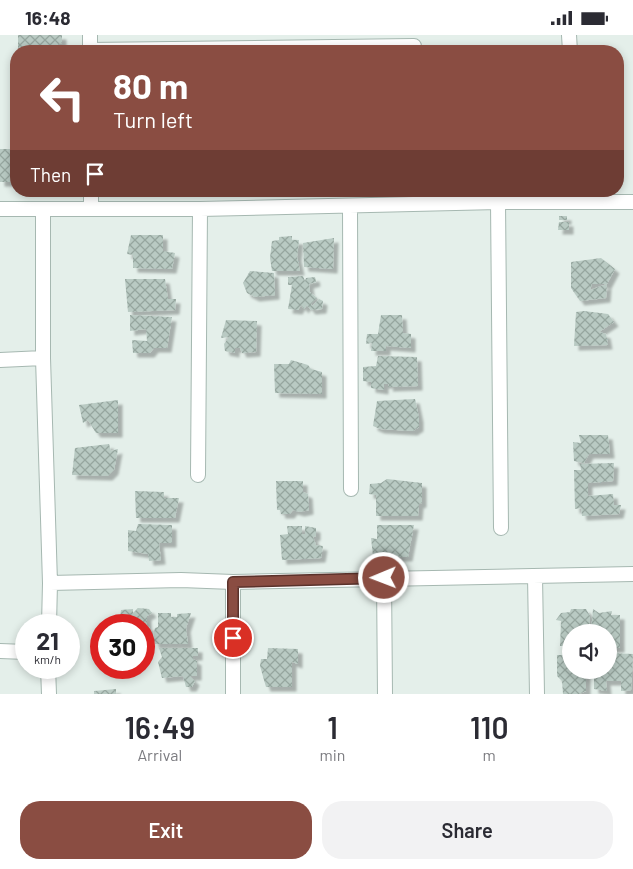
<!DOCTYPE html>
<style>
:root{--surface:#fff;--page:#f2f2f3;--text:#2b2b33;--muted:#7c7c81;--accent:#8a4d42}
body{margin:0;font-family:Barlow,sans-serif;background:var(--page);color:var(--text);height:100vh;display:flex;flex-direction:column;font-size:19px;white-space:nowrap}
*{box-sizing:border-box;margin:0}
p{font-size:16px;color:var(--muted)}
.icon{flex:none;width:28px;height:28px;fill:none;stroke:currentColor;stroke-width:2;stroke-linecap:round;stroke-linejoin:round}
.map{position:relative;height:659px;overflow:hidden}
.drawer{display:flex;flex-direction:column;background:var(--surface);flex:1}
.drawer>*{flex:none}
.banner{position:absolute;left:10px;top:10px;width:614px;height:152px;border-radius:20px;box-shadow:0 2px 8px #0003;background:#8a4d42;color:#fff;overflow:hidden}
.tools{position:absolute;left:562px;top:589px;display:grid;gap:10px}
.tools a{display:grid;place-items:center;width:55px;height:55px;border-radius:50%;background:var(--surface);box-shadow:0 2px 8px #0003;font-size:25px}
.speed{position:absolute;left:15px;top:579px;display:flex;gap:10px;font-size:25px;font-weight:700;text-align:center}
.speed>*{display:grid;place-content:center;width:65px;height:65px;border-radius:50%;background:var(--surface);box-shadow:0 2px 8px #0003;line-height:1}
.speed small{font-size:12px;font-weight:400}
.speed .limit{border:8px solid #d22;background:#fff;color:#111}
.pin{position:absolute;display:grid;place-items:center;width:42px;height:42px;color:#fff;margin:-21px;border:2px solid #fff;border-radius:50%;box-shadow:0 1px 5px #0007}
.me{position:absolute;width:55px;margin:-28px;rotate:269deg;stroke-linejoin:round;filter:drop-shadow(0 0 4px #0008)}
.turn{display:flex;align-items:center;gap:18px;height:105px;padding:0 20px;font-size:22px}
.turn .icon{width:65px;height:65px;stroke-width:2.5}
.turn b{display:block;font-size:35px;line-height:42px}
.then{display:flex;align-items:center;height:48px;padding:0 20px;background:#0003;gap:10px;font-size:19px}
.eta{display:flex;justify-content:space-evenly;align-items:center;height:85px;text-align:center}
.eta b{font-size:30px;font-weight:600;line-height:35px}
.primary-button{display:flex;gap:10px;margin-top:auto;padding:10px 20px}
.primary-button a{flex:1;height:58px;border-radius:20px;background:var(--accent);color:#fff;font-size:20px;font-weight:600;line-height:58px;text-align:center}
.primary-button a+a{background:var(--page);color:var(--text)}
.status{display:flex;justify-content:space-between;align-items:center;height:35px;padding:0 25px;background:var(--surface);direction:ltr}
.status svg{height:14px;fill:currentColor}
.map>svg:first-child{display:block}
.building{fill:url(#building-cross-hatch);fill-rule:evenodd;filter:url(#shadow)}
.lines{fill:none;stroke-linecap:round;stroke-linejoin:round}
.minor-casing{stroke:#a6b8b1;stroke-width:16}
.minor{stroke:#fff;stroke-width:14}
.route-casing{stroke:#5a322b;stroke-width:12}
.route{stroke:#8a4d42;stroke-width:9}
</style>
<div class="status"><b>16:48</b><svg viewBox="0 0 49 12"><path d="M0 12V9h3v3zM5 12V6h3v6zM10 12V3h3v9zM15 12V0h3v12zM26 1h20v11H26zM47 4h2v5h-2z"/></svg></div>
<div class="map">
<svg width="633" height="659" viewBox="0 0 633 659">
<defs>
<pattern id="building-cross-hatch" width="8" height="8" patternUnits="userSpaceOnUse" patternTransform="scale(1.25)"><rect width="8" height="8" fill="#b9cac3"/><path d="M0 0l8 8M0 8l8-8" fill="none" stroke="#96a69f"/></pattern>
<filter id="shadow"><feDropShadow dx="4.5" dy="4.5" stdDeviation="1" flood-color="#0004"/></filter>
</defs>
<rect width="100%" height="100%" fill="#e4efea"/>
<path class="building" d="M18 0H62V8L58 9 57 16H18Z
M0 114H10L11 147H0Z
M559 181H567V185H559Z
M559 187H569V195H558Z
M131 200H163V216L175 218 172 234 133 233V220L127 219Z
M292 201V205H299L297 222 300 236H272L270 223 272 206 279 205V202Z
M334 203 333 234 304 232 303 208Z
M601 223 615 234 607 249 606 263 580 266 571 253V227ZM592 249H607L590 255Z
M250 236 274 238 275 260 255 262 247 258 243 248Z
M303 241 305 246 306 243 315 242 316 247 309 249 310 257 317 263 311 269 312 271 319 264 323 266 322 274 311 275 307 270 304 274 301 270 298 275 288 274 292 250H288V242Z
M125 244H165L168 264H176L175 275 128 277Z
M584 276 608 279 614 287 599 297 606 299 608 310 574 311 576 277Z
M130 280 172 282 167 313H154L150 318H133L132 305 147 306 146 294 130 296Z
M381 280H402L403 298 411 299V313L386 311V316H371L372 308 366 309 367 299H378Z
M226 285 257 286 256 317 242 318 240 313H235V318L225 316 224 309 229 302 221 303Z
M378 321 417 322 418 351 388 352 389 349H384V355L371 353V347L363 346V332L376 331Z
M291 325 308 330 311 334 322 337V359L275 358 274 329H289Z
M415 364 419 383V392L413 396 380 394 373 391 377 366Z
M118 365V398H96L88 385 83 388 79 370Z
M579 400H608L610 419H589L584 428 574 426 573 407 581 408Z
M109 409 111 416 118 414 114 435 108 441 72 440 75 413Z
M614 428 613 446 588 448V461L613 459 614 470H621L619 479 582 481 581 473 575 474 574 435H581L580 429Z
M387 444 422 448V468L419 469 418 481H376V460L369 459 370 449 381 448Z
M276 446H303V457L308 459 309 475 300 477 293 475 290 479H281L280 475H277Z
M135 456 164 457V463H179L175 483H136Z
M138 489 172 490V508H159L161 525 149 526 148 519 128 516V495L136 496Z
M377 490H414L408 522 373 521 371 503 377 504Z
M287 491H302V499H305V491L316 493V501L313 502 316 510 323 511 321 523 282 525 280 500 288 499Z
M138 573 149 574 152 578 147 581V592L150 591 149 611H144V590H119L121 575 133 574V578Z
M571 574H586L590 581 589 598H571V611H560L561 586 556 585 561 578 570 577Z
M593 574 599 578 612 576 611 580H620V613H609V598H591Z
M158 578H171V582H177V579L191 578 186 593 188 609H155L153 602 155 593 158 592Z
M159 613H198V621H193V624L197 626V641H190L195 646 192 652H186L183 641 162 643 158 627 162 622Z
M268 613 298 614V629L292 627V652H266L260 631 261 624H267Z
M609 618 633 619 631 655 621 656V646H606L607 656 594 654V635H609Z
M557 620H571V635H586V656L579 659H563L562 646 557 641Z
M116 654V659H94V656Z"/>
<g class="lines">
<g class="minor-casing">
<path id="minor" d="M90 0V16
M569 0 570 16
M90 15 414 11
M91 156V173
M498 167 501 493
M350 171 351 454
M0 174H200L498 167H633
M43 174V323L50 548 49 590
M0 325 43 323
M198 440 200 174
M535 541 537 659
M384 543 385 659
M233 547V659
M50 548 181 545 233 547 633 539
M0 616 26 617
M48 632 49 659"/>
</g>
<use href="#minor" class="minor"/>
</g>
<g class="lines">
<g class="route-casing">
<path id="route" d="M233 603V547L384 543"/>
</g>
<use href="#route" class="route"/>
</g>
</svg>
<div class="tools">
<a><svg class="icon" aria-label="sound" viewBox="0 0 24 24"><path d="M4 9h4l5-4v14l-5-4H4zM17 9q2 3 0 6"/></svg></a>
</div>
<div class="speed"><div>21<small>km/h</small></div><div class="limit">30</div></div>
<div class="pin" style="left:233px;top:603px;background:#d93025"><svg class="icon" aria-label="arrive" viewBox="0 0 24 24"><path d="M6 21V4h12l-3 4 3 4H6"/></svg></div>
<svg class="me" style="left:384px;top:543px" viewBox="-20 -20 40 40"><circle r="17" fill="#8a4d42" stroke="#fff" stroke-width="3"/><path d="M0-11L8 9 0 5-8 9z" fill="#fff"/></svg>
<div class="banner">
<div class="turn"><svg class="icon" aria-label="left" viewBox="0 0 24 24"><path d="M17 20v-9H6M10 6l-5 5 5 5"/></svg><div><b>80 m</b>Turn left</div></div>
<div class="then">Then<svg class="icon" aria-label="arrive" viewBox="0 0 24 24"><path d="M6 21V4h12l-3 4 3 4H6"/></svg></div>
</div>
</div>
<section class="drawer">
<div class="eta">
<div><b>16:49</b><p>Arrival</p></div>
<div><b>1</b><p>min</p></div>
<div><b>110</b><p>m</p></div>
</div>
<div class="primary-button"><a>Exit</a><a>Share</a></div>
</section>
